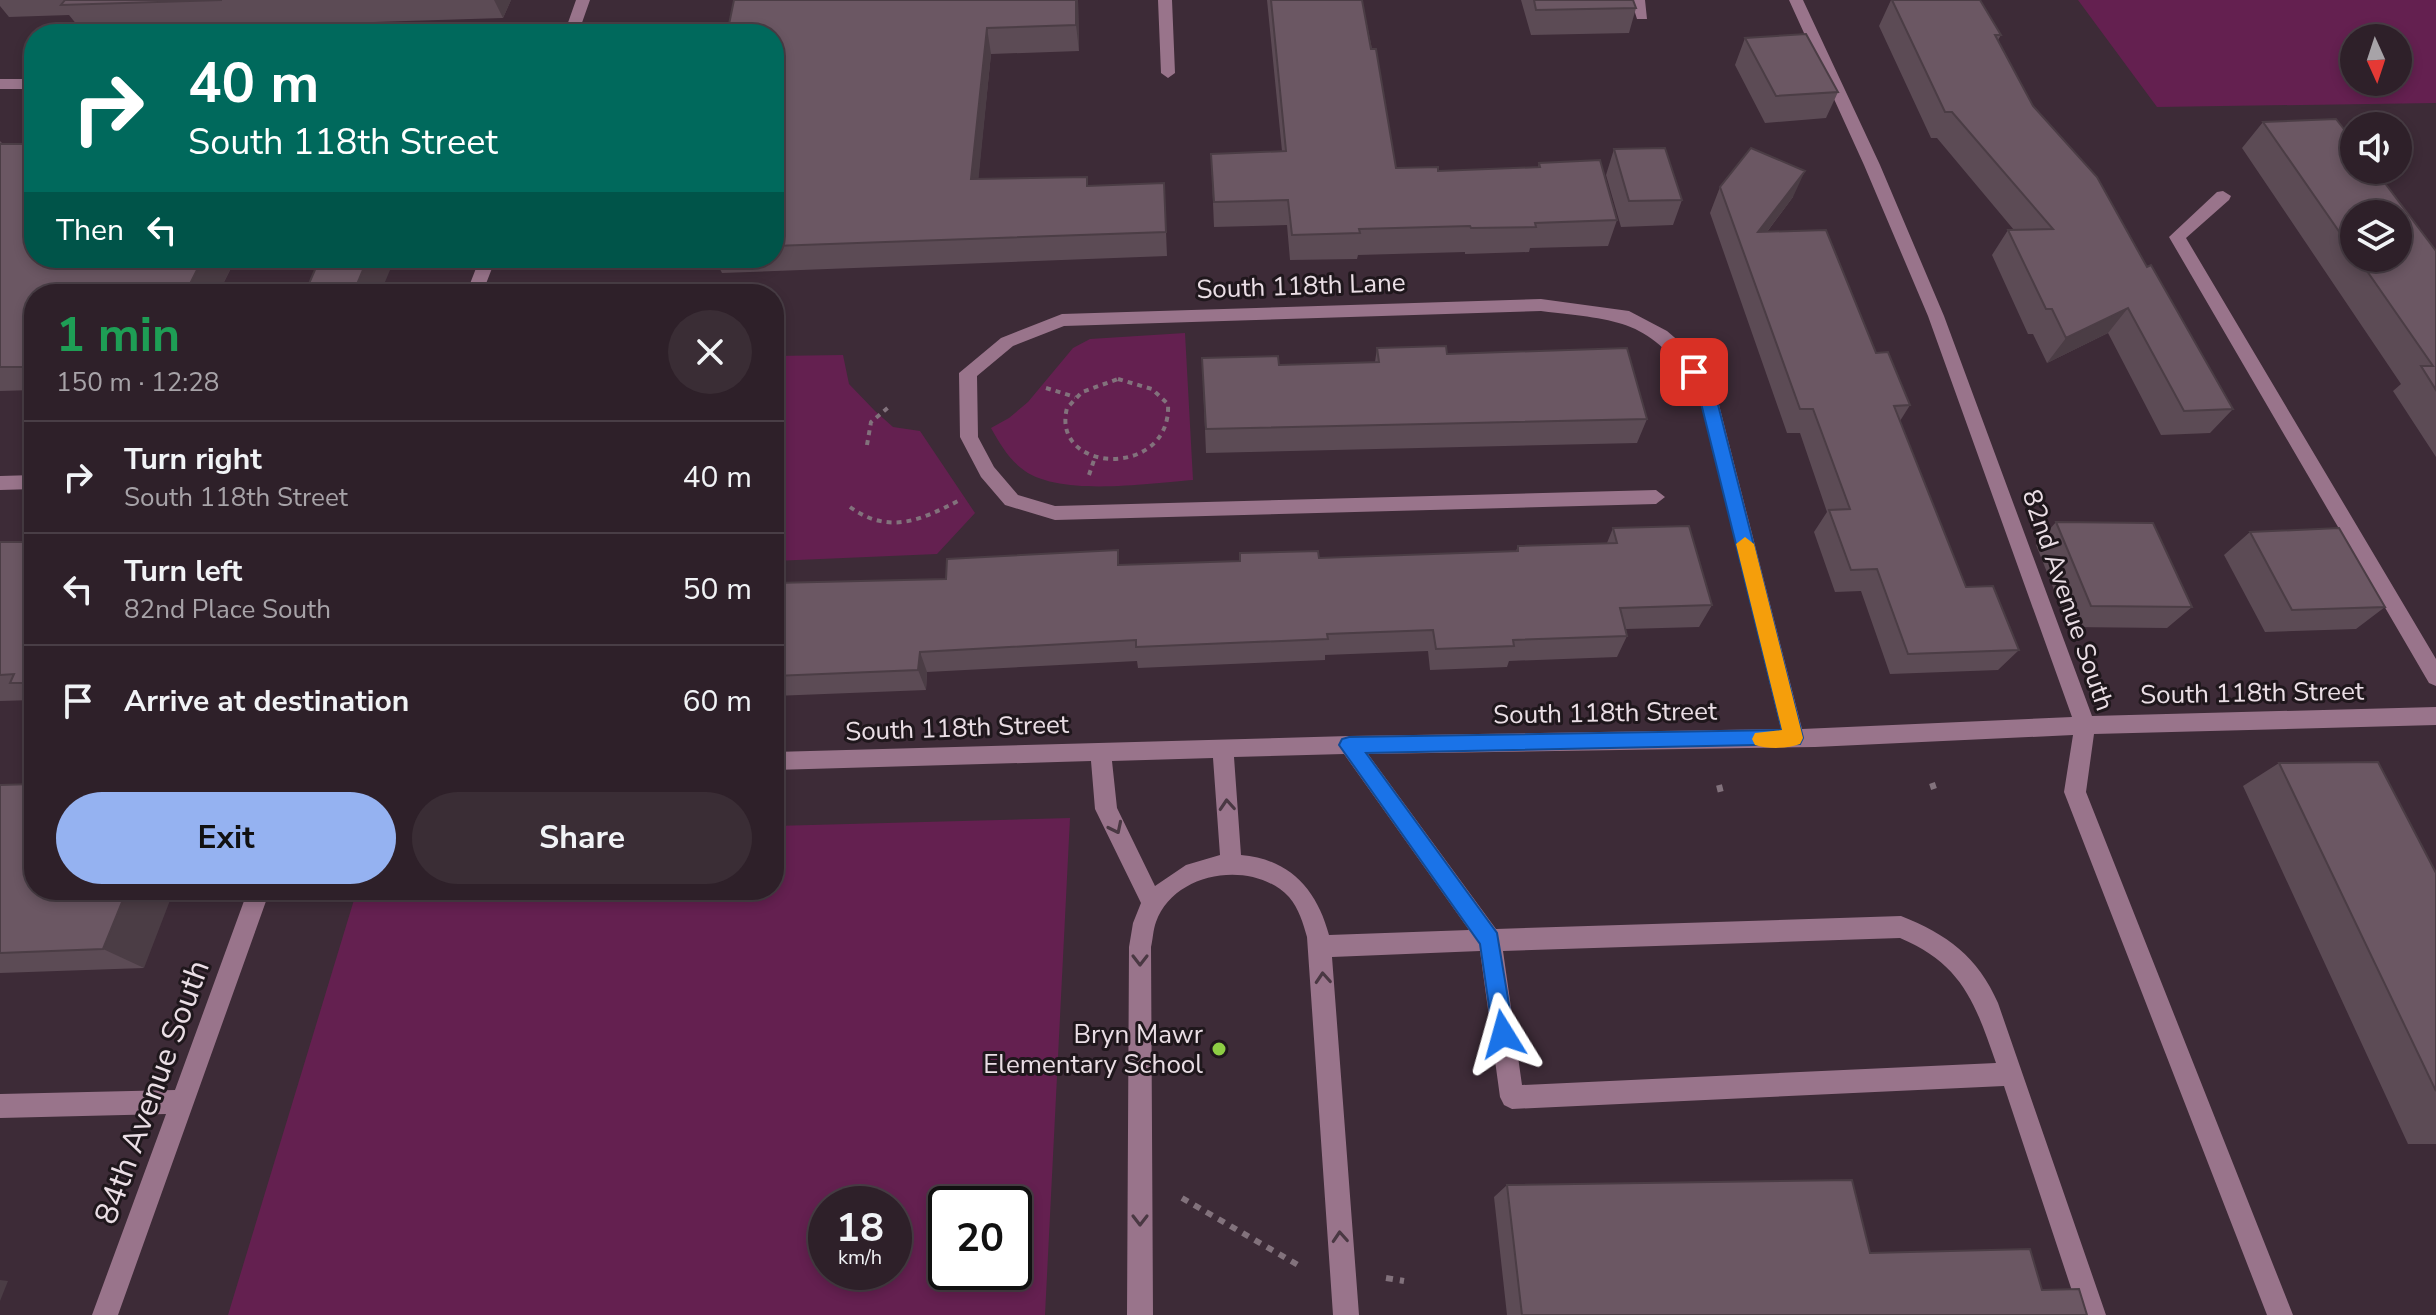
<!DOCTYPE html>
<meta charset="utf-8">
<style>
:root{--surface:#2e2029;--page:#3a2d35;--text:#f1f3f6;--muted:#a7a3a8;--line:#493e46;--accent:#95b2f1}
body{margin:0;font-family:"Nunito Sans",sans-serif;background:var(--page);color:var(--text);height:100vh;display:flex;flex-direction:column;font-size:30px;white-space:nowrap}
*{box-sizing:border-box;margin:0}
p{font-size:26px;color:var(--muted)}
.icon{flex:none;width:44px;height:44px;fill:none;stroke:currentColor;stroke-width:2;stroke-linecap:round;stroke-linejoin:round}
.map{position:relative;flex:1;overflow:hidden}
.side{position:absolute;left:24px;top:284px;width:760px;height:616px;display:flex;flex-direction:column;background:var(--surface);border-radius:32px;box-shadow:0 4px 12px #0003,0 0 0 2px var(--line)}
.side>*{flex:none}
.top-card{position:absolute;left:24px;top:24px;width:760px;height:244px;border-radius:32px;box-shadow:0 4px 12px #0003,0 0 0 2px var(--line);background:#00695c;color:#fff;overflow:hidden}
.needle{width:52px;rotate:177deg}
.tools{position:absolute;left:2340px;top:24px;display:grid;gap:16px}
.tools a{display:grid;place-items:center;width:72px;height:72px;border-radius:50%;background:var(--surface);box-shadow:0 4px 12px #0003,0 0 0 2px var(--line);font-size:40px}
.speed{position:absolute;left:808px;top:1186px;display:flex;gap:16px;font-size:40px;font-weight:700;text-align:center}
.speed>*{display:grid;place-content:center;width:104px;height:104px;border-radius:50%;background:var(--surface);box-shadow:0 4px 12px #0003,0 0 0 2px var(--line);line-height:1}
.speed small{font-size:20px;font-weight:400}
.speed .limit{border:4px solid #111;border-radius:12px;background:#fff;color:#111}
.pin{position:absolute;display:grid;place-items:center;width:68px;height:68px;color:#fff;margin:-34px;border-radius:16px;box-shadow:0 4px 12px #0006}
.me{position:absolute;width:88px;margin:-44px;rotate:352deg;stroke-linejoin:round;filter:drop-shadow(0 0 6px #0008)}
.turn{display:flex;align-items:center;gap:28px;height:168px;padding:0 32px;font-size:36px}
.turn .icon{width:104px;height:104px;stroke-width:2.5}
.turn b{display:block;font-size:56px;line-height:68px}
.then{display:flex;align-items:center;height:76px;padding:0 32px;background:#0003;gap:16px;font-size:30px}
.round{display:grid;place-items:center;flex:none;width:84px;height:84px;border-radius:42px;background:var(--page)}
.head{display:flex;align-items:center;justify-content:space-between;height:136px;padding:0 32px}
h1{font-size:48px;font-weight:700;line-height:60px;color:#1e9e55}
.action{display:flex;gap:16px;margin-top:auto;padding:16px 32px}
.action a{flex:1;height:92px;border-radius:48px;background:var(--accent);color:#111;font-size:32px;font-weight:700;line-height:92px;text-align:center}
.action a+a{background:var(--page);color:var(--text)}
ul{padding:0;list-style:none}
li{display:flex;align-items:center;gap:24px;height:112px;padding:0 32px;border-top:2px solid var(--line)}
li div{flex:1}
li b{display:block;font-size:30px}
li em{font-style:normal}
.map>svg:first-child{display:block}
.green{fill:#642050;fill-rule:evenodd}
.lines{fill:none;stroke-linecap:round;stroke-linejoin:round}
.path-far1{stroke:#82727c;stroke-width:4;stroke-dasharray:5 5;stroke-linecap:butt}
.path{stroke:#82727c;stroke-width:6;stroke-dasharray:7 7;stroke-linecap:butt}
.minor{fill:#99748b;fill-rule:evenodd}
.wall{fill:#5c4b55;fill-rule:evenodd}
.shaded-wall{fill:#4b3d45}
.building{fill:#6b5763;stroke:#4b3d45;stroke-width:2}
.oneway{stroke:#4a3843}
.route{fill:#1a73e8;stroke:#114b97;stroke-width:2}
.slow{fill:#f59e0b}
.poi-dot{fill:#8dce44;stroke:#1f171c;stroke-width:3}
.labels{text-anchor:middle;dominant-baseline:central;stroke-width:6;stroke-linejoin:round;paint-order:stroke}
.street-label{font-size:26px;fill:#eadee5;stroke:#1f171c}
.poi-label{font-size:26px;fill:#eadee5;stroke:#1f171c;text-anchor:end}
.near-street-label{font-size:32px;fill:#eadee5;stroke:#1f171c}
</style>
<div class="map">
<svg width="2436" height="1315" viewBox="0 0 2436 1315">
<rect width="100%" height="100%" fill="#3d2b37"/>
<path class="green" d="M2078 0H2436V103L2157 107ZM2354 38H2398V82H2354Z
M1185 333 1193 480C1149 483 1056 498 1021 468 1008 458 999 442 991 428L1009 418 1028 402 1073 348 1090 339Z
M843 355 849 384 875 411 893 427 920 431 975 513 937 554 774 561V356Z
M1070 818 1045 1315H228L357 890H774V826ZM894 1204V1272H826V1204ZM1014 1204V1272H946V1204Z"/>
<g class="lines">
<path class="path-far1" d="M1118 379 1152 389 1168 404C1172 479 1050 474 1067 408L1082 392Z
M1046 388 1075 397
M867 445 871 422 890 406
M1089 475 1095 457
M850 507C890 536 923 519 962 499"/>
<path class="path" d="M1932 783 1934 789
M1719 785 1721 793
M1182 1198 1298 1265
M1386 1278 1404 1281"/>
<path class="minor" d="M576 0H590L578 34H564Z
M1158 0H1172L1175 73 1168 78 1161 73Z
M1631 0H1645L1647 19H1637Z
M1789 0H1803L1880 165 1944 316 2092 716 2436 707V725L2094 734 2086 792 2293 1315H2267L2064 792 2073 735 1815 747 1368 754 1496 929 1901 916C1947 934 1978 957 1998 1003L2106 1315H2080L2004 1086 1512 1109 1504 1105 1500 1097 1480 951 1332 957 1359 1315H1333L1307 937C1303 923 1299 909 1289 897 1253 859 1174 871 1156 922 1153 930 1153 939 1151 947L1153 1315H1127L1129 947 1133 923 1141 903 1095 809 1091 761 774 770V752L1349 736 1781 729 1698 390C1648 318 1622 321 1541 311L1064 326 1013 346 977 376 978 437 994 467 1018 495 1055 506 1656 490 1665 497 1656 504 1055 520 1005 505 981 477 960 437 959 373 1001 338 1062 314 1541 299 1629 311 1667 331 1688 349 1715 389 1802 729 2072 717 1928 316 1864 165ZM1344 754 1469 930 1329 935C1317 890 1290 859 1241 855L1234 757ZM1213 758 1220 855 1186 865 1155 886 1117 808 1112 761ZM1900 938C1963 965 1975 1003 1996 1063L1522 1085 1503 951Z
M0 79H34V89H0Z
M2223 191 2231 196 2229 200 2186 238 2436 659V686L2429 683 2169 237 2217 192Z
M480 258H496L482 294H466Z
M34 475V489L0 490V476Z
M248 890H270L118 1315H92L166 1114 0 1118V1094L175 1090Z"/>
</g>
<path class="wall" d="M0 0H511L503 18 82 31 69 15 9 17 0 6Z
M734 0H1078L1079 51 991 54 978 179 1088 186 1164 183 1167 256 722 273 719 267H679L675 258H774V34Z
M1267 0H1362L1396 168 1438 171 1538 167 1539 163 1617 220 1608 246 1530 248 1529 252 1465 254V252L1358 255 1357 259 1290 260 1287 225 1214 227 1211 154 1282 151Z
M1521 0H1633L1636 8 1629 33 1531 35Z
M1891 0 2001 35 1998 40 2033 106 2147 267 2233 409 2210 433 2161 435 2108 333 2047 363 2033 334H2028L1992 255 2008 230H2014L1937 138H1931L1879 26Z
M1745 38 1838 92 1826 118 1765 123 1735 65Z
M2263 122 2436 251V457L2393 391 2401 384 2242 148ZM2354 214 2398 258H2354Z
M0 141 3 144 236 258 218 294H34V390L0 391Z
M1614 149 1682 200 1673 225 1621 227 1606 175Z
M1720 187 1793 197 1767 232 1876 353 1910 405 1900 421 1966 587 2019 650 1998 670 1890 674 1861 591 1835 592 1814 532 1827 512 1800 433H1787L1710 213Z
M1377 348 1447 354 1647 419 1637 443 1206 453 1202 358 1279 365 1375 362Z
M2056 522 2192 607 2167 628 2069 627 2036 545Z
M1613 528 1712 605 1699 627 1626 629 1627 636 1617 657 1509 661 1507 667 1430 670 1428 651 1325 655V660L1138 668 1137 661 927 672 926 690 774 696V583L946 579 1120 565 1240 561V553L1319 558 1516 551 1518 546 1607 543Z
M2250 532 2385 607 2356 629 2265 632 2224 555Z
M0 542H34V700L0 701Z
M2279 763 2436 873V1144H2408L2243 786Z
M0 785 144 968 0 973Z
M1507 1185 1870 1253 2042 1290 2087 1315H1507L1494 1197Z"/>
<path class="shaded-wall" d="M494 0H511L503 18Z
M1076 0H1078L1079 51 1076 25Z
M987 28 991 54 976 204 971 179Z
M1805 171 1793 197 1747 258 1758 232Z
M203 258H236L218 294H185Z
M368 258H395L380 294H353Z
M2128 308 2108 333 2047 363 2066 338Z
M920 652 927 672 926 690 918 670Z
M127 890H174L144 968 103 949Z
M0 1280 8 1281 0 1301Z"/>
<path class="building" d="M65 0H222L61 5Z
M734 0H1076V25L987 28 971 179 1087 177V186L1164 183 1166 232 774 246V34H727Z
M1271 0H1362L1371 49H1376L1396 168 1438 167V171L1540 167 1539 163 1600 160 1617 220 1535 223 1536 227 1471 228 1470 226 1359 229 1360 233 1292 235 1288 200 1214 202 1211 154 1286 151Z
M1534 0H1633L1636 8 1536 10Z
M1892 0H1980L2001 35H1995L2033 106 2097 177 2147 267 2151 265 2233 409 2184 411 2128 308 2066 338 2052 309H2046L2008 230 2053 229 1952 112H1945Z
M1806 34 1838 92 1776 96 1745 38Z
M2336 119 2354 142V170H2375L2436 251V390L2421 366H2433L2358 258H2398V214H2354V253L2263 122Z
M0 144H34V258H203L185 294H34V367H0Z
M1665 148 1682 200 1629 201 1614 149Z
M1751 148 1805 171 1758 232 1826 230 1876 353 1888 352 1910 405 1894 406 1966 587 1993 586 2019 650 1908 654 1877 569 1851 570 1829 510 1850 509 1813 409H1800L1720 187Z
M320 258H368L353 294H272L305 293Z
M1446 346 1447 354 1627 348 1647 419 1206 429 1202 358 1278 356 1279 365 1379 362 1377 348Z
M2056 522 2153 523 2192 607 2091 606Z
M1689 526 1712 605 1620 608 1627 636 1513 640 1514 646 1436 649 1433 630 1327 634 1328 639 1136 647V640L920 652 918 670 774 676V583L946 579 947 559 1118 550V565L1240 561V553L1318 551 1319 558 1518 551V546L1617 543 1613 528Z
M2339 528 2385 607 2292 610 2250 532Z
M0 542H34V683H10L14 674 0 675Z
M2378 762 2436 873V1091L2279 763Z
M34 784V890H127L103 949 0 953V785Z
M1852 1180 1870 1253 2030 1249 2042 1290 2079 1289 2087 1315H1522L1507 1185Z"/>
<defs><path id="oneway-chevron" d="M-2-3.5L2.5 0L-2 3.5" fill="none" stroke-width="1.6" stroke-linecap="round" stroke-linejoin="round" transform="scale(2)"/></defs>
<g class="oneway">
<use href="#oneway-chevron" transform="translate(1227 805) rotate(-94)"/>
<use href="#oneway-chevron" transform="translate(1116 828) rotate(64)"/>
<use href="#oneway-chevron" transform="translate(1140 960) rotate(90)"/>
<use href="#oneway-chevron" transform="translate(1323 978) rotate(-94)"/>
<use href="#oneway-chevron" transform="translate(1140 1220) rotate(90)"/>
<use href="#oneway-chevron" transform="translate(1340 1237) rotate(-94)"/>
</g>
<path class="route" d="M1694 366 1699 367 1714 389 1803 738 1800 744 1366 753 1497 933 1514 1034 1511 1042 1503 1045 1496 1042 1493 1034 1480 944 1339 745 1342 739 1349 737 1782 730 1698 391 1686 372Z"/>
<path class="slow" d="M1745 537 1754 544 1803 738 1800 744C1788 749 1767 749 1755 745L1752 739 1755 733 1782 730 1736 544Z"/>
<circle class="poi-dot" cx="1219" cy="1049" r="8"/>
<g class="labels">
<g class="street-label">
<text transform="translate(1301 286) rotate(-2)">South 118th Lane</text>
<text transform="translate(2068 600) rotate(71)">82nd Avenue South</text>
<text transform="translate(2252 693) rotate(-1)">South 118th Street</text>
<text transform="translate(1605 713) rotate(-1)">South 118th Street</text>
<text transform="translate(957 728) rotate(-2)">South 118th Street</text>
</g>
<g class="poi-label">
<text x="1203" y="1034">Bryn Mawr<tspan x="1203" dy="30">Elementary School</tspan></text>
</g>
<g class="near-street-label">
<text transform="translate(152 1092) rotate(-70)">84th Avenue South</text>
</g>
</g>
</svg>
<div class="tools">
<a><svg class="needle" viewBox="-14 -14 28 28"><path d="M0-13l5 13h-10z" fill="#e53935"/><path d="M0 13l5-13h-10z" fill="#a7a3a8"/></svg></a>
<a><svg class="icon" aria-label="sound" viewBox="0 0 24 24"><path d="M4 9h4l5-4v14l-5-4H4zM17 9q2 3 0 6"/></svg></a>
<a><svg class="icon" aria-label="layers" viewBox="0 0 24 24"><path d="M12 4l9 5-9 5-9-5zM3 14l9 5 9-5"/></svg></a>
</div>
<div class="speed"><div>18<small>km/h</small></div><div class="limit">20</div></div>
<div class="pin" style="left:1694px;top:372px;background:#d93025"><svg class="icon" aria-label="arrive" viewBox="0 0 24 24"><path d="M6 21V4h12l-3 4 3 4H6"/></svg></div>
<svg class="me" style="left:1503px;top:1034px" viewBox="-20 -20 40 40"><path d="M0-17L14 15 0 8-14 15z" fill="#1a73e8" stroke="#fff" stroke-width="4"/></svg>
<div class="top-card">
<div class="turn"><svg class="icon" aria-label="right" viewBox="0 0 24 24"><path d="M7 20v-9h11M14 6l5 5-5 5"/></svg><div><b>40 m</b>South 118th Street</div></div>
<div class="then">Then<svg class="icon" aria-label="left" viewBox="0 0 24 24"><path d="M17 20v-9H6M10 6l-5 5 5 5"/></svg></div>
</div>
<section class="side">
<div class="head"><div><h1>1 min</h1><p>150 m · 12:28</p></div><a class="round"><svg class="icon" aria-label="close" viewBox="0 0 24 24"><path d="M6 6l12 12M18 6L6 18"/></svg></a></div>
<ul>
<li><svg class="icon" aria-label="right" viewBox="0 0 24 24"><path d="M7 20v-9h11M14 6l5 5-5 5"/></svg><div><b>Turn right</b><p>South 118th Street</p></div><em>40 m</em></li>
<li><svg class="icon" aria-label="left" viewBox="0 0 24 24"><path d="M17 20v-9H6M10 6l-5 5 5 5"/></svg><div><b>Turn left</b><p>82nd Place South</p></div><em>50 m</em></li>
<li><svg class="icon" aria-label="arrive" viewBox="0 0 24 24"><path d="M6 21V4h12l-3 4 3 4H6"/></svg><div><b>Arrive at destination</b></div><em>60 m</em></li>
</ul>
<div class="action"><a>Exit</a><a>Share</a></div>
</section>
</div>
